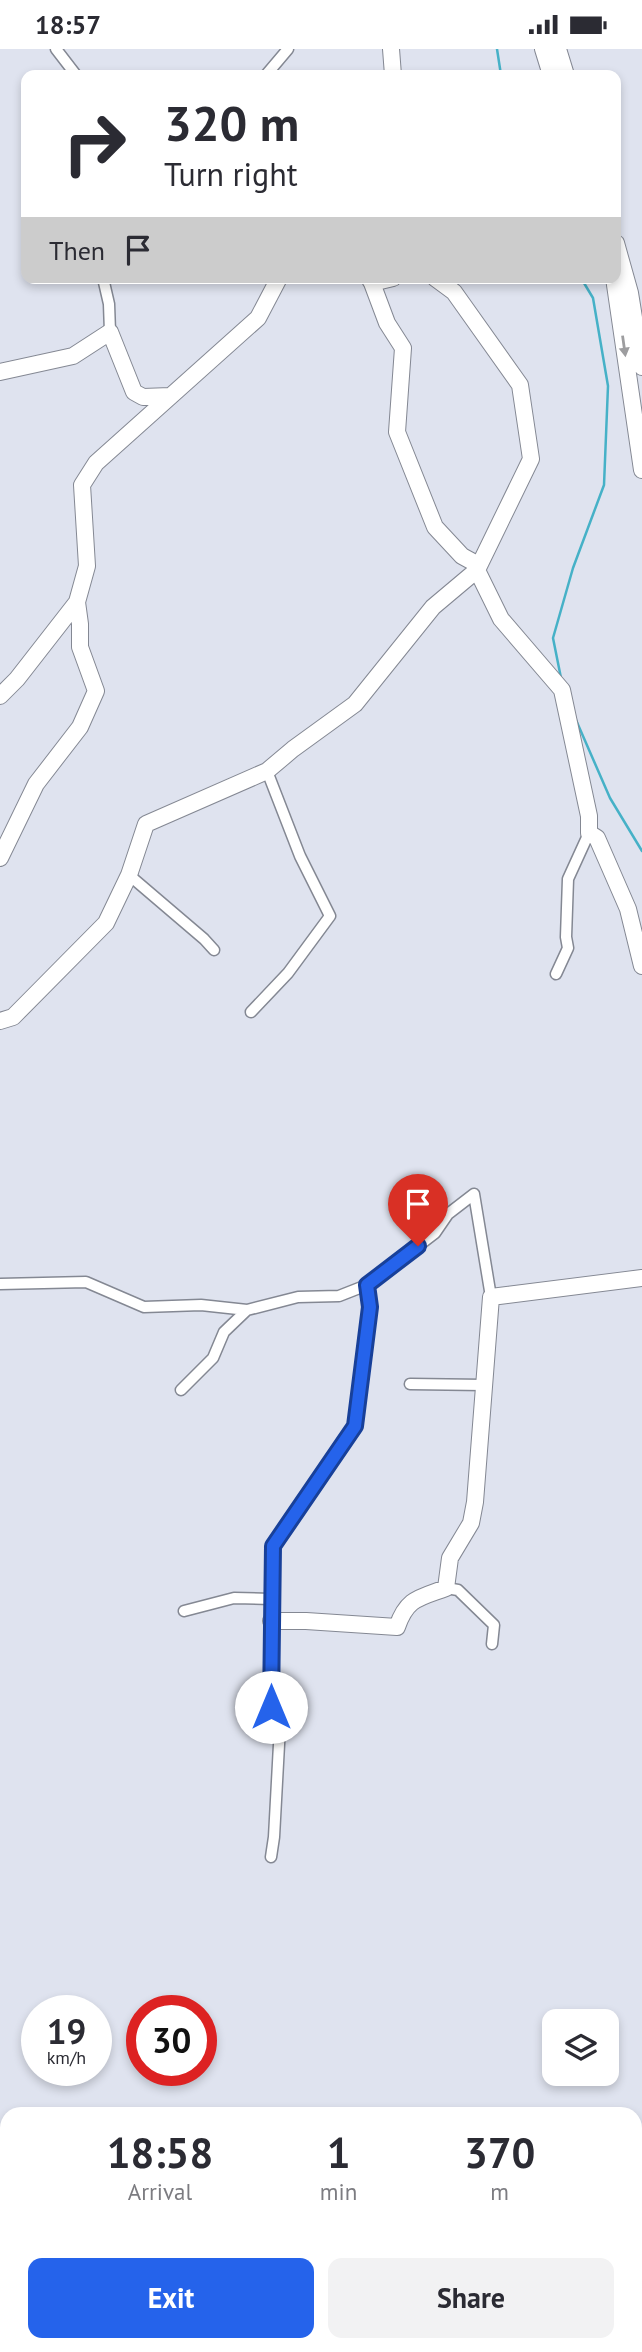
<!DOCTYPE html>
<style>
body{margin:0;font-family:"PT Sans",sans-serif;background:#f2f2f3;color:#2b2b33;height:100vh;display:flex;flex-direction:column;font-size:26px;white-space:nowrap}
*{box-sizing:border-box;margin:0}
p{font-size:23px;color:#7c7c81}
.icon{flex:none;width:38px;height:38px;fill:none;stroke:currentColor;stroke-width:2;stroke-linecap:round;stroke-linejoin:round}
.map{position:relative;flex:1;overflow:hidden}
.panel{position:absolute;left:0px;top:2058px;width:642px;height:245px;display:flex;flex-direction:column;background:#fff;border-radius:21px 21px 0 0;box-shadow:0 4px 10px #0003}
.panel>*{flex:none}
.guide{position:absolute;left:21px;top:21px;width:600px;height:214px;border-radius:14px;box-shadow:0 4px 10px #0003;background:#fff;color:#2b2b33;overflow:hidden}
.tools{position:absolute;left:542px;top:1960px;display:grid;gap:14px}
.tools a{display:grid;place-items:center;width:77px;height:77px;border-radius:14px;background:#fff;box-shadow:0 4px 10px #0003;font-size:35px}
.speed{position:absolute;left:21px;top:1946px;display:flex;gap:14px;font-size:35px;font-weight:700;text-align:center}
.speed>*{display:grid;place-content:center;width:91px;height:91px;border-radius:50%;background:#fff;box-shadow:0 4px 10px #0003;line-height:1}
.speed small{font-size:18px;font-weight:400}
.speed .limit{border:10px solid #d22;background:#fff;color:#111}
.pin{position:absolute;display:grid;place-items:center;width:60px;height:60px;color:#fff;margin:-72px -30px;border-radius:50% 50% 50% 0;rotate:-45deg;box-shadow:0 0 7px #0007}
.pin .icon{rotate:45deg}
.me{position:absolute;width:77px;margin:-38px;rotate:0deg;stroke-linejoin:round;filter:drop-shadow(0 0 5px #0008)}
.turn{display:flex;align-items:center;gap:24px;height:147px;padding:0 28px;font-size:32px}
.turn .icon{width:91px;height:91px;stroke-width:2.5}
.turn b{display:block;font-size:49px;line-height:60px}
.then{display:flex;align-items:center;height:66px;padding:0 28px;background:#0003;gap:14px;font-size:26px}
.eta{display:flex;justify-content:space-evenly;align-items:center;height:119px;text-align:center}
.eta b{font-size:42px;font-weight:800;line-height:49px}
.cta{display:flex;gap:14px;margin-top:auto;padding:14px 28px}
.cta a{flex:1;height:80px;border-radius:14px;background:#2563eb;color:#fff;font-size:28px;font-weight:800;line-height:80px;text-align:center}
.cta a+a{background:#f2f2f3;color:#2b2b33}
.status{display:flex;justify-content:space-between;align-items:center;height:49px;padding:0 35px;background:#fff;direction:ltr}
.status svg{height:19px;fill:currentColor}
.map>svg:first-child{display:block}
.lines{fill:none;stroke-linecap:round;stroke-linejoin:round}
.stream{stroke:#46b1c7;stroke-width:2.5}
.street-casing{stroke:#848893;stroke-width:13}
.secondary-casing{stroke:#848893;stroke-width:18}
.street{stroke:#fff;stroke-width:10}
.secondary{stroke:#fff;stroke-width:16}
.oneway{fill:#9d9d9f}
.route-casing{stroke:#184099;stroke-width:18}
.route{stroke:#2563eb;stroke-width:12}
</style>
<div class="status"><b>18:57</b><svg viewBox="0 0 49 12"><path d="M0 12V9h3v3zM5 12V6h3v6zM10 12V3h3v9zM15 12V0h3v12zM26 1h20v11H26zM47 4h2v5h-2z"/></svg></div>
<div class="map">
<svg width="642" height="2303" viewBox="0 0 642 2303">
<rect width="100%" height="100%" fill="#dfe3ef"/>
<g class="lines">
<!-- stream -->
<path class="stream" d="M 497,0 L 501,26
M 561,629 L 553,589 L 573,519 L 604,436 L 608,337 L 593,249 L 581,229
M 576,671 L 610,749 L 642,802"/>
<defs>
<path id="street" d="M 56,0 L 76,26
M 266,26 L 288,0
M 103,229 L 109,255 L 110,283
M 129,826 L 204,890 L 214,901
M 556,925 L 568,899 L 566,888 L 568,830 L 589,784
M 251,963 L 288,924 L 330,867 L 300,807 L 267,722
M 0,1235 L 86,1233 L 144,1258 L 201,1256 L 247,1261 L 298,1248 L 339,1247 L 367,1236
M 410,1335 L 484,1336
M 181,1341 L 213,1309 L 224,1283 L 247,1261
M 446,1539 L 458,1541 L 494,1576 L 492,1595
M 184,1562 L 234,1549 L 271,1550
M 271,1808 L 274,1788 L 280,1677 L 271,1658 L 273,1497 L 355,1377 L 370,1258 L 367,1236 L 435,1184 L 448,1165 L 474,1145 L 491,1248"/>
<path id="secondary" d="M 391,0 L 393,26
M 543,0 L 551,26
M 558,0 L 566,26
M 616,194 L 630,244 L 642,318
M 369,229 L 372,234 L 393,229
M 614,229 L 642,421
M 372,234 L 387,274 L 403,299 L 397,383 L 435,478 L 462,507 L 473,513 L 501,570 L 562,641 L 589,767 L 589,784 L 597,789 L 628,860 L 642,917
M 0,323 L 73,307 L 110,283 L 134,343 L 143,348 L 170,347
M 0,647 L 17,630 L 77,553 L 87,517 L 82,436 L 96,414 L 258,269 L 279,229
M 0,809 L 36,735 L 80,678 L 96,642 L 80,598 L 80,575 L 77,553
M 0,972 L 13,968 L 106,874 L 129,826 L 146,775 L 267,722 L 293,700 L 355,655 L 433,558 L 477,521 L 531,410 L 520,336 L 454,243 L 435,229
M 271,1572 L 306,1572 L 397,1578 C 407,1549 419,1549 446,1539 L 450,1509 L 471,1474 L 475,1453 L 491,1248 L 642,1229"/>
</defs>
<!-- street casing -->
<use href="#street" class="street-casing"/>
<!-- secondary casing -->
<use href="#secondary" class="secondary-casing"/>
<!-- street -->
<use href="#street" class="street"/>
<!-- secondary -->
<use href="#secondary" class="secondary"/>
</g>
<!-- one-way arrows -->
<defs><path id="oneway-solid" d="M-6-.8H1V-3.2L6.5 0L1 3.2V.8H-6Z" transform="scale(1.75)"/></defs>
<use class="oneway" href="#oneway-solid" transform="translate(624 297) rotate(82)"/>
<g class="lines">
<defs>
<path id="route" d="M 271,1658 L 273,1497 L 355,1377 L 370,1258 L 367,1236 L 418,1197"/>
</defs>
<!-- route casing -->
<use href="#route" class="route-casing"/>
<!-- route -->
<use href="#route" class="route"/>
</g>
</svg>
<div class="tools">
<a><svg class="icon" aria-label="layers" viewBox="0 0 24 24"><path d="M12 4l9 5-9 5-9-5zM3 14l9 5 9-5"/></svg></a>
</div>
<div class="speed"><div>19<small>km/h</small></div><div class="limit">30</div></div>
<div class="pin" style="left:418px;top:1197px;background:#d93025"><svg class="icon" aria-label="arrive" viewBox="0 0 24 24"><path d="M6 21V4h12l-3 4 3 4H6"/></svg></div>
<svg class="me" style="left:271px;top:1658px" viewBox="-20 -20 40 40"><circle r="19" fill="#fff"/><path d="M0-13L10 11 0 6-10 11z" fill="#2563eb"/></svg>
<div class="guide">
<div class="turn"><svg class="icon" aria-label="right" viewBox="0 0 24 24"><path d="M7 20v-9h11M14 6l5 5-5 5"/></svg><div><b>320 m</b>Turn right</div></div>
<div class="then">Then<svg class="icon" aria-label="arrive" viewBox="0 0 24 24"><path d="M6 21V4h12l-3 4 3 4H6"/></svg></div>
</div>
<section class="panel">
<div class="eta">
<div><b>18:58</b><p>Arrival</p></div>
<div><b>1</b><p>min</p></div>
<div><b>370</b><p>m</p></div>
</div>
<div class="cta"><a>Exit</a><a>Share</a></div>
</section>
</div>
